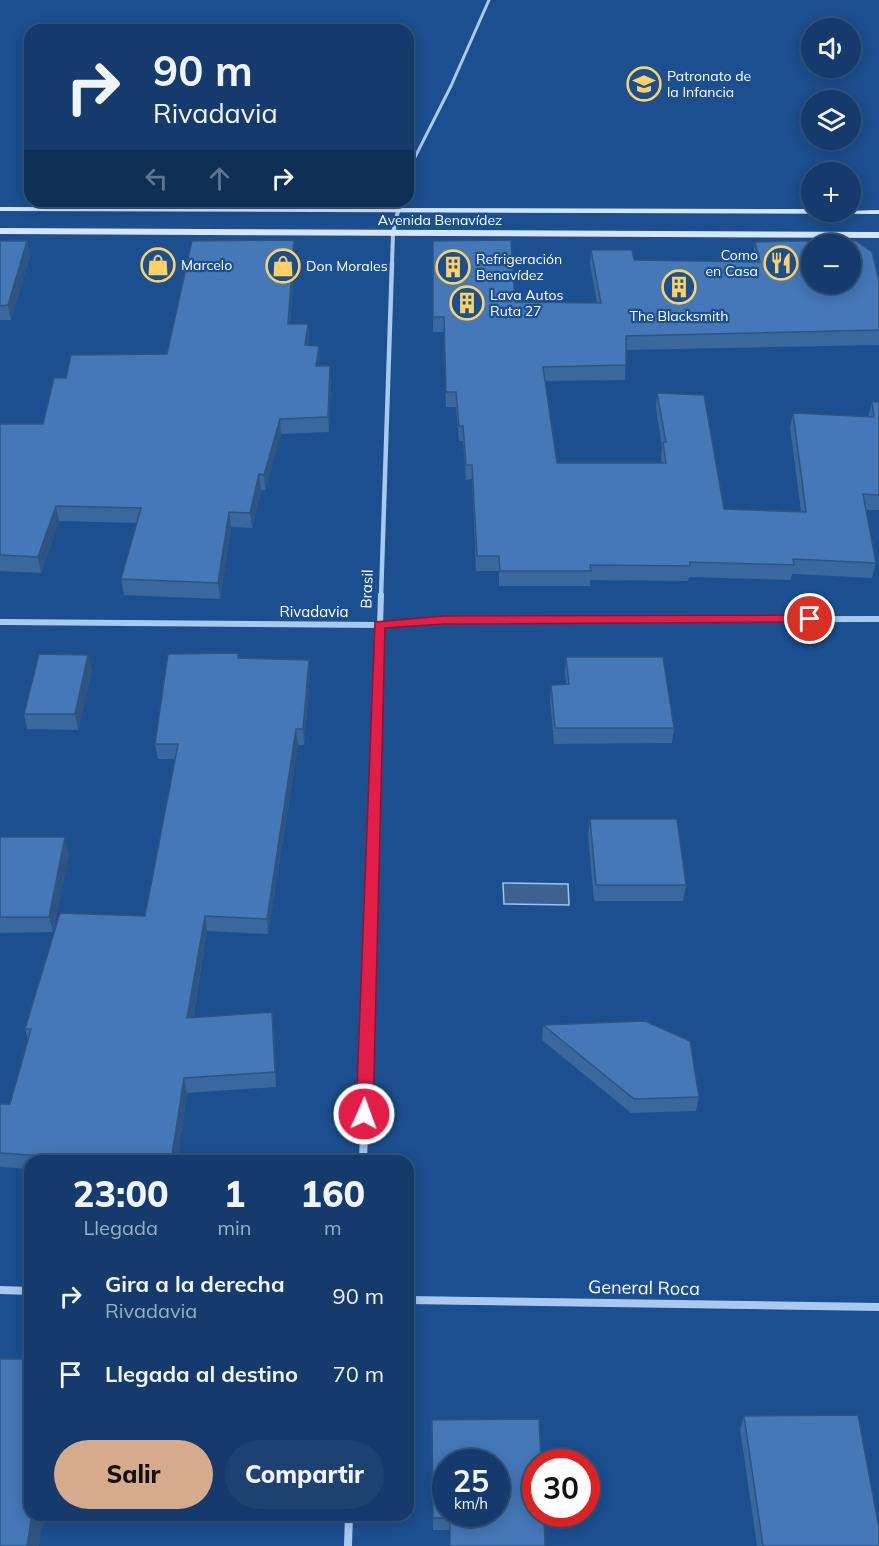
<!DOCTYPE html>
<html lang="es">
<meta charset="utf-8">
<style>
body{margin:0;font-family:Mulish,sans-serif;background:#1d4271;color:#f1f3f6;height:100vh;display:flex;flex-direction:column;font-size:22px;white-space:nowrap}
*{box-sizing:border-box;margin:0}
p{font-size:20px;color:#9dadc1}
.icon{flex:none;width:33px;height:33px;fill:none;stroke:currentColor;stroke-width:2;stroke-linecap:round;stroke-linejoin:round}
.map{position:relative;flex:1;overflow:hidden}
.sheet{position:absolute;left:24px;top:1155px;width:390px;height:366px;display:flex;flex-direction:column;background:#143b6b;border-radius:18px;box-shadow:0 3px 15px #0003,0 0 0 2px #33557e}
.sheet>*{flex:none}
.top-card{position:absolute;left:24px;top:24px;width:390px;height:183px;border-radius:18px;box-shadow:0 3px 15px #0003,0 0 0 2px #33557e;background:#143b6b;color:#f1f3f6;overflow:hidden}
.fabs{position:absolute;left:801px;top:18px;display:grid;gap:12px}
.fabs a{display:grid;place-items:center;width:60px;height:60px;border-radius:50%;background:#143b6b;box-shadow:0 3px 15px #0003,0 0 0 2px #33557e;font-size:30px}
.speed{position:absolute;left:432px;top:1449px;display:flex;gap:12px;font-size:30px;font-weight:700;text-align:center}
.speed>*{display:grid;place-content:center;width:78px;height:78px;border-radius:50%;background:#143b6b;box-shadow:0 3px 15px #0003,0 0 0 2px #33557e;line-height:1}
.speed small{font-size:15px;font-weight:400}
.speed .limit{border:9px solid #d22;background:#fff;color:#111}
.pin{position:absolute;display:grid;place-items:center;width:51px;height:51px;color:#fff;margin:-26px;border:3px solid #fff;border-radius:50%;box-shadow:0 2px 6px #0007}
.me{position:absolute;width:66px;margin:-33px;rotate:2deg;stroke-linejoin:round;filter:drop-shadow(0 0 4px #0008)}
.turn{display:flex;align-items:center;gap:21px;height:126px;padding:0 30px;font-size:27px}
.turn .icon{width:78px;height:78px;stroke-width:2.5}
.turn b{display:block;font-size:42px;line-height:51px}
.lanes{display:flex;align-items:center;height:57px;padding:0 30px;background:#0003;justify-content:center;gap:30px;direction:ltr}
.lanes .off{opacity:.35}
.eta{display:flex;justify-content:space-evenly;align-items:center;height:102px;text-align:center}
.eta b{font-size:36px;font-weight:800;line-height:42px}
.button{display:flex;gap:12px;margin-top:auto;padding:12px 30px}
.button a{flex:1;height:69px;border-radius:36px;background:#d6ab8b;color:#111;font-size:24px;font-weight:800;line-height:69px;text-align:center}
.button a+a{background:#1d4271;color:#f1f3f6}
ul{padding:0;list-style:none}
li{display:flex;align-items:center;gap:18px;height:78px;padding:0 30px}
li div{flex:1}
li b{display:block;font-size:22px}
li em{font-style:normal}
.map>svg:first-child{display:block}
.water{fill:#3c6290;stroke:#9cc4f0;stroke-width:1.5}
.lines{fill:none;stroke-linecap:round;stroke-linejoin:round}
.lane{stroke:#a9c9ee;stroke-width:3}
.street-far3{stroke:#a9c9ee;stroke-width:4}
.street-far2{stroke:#a9c9ee;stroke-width:4.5}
.street-far1{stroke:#a9c9ee;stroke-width:6}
.street{stroke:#a9c9ee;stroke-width:8}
.secondary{fill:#d6e6fa;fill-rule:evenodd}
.wall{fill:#3a679d}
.shaded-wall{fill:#305480}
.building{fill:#4478b7;stroke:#305480;stroke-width:1.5;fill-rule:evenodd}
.route{fill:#e11d48;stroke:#92132f;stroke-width:1.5}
.labels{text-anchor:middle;stroke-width:4.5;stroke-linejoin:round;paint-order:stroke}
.far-poi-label{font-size:14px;fill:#fff;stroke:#1b4f8f;text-anchor:start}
.far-street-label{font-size:14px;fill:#fff;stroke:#1b4f8f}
.street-label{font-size:15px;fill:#fff;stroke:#1b4f8f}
.near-street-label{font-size:18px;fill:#fff;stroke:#1b4f8f}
</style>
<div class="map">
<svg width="879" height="1546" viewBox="0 0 879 1546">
<rect width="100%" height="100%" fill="#1b4f8f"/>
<!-- water -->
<path class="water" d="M 503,883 L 568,884 L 569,905 L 504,904 Z"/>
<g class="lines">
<!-- lane -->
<path class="lane" d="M 408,171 L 451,86 L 489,0
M 398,211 L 399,201"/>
<!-- street-far3 -->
<path class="street-far3" d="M 392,264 L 393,233 L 398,211"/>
<!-- street-far2 -->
<path class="street-far2" d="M 381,597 L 392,263"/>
<!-- street-far1 -->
<path class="street-far1" d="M 0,622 L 379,625 L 443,620 L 879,619
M 368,1017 L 381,595"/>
<!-- street -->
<path class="street" d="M 363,1161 L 368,1015
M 0,1290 L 30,1291
M 408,1300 L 879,1307
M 348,1546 L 349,1515"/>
<!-- secondary -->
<path class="secondary" d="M 0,207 L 812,209 L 812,212 L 879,210 L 879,214 L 0,211 Z
M 0,228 L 879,232 L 879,238 L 0,234 Z"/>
</g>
<!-- wall -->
<path class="wall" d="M 0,241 L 27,241 L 30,255 L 11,320 L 0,320 Z
M 433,241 L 515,302 L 597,303 L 590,264 L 591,250 L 634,260 L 754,262 L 753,256 L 755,242 L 879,281 L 879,345 L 626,350 L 625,380 L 545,381 L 557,463 L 662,463 L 661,456 L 662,448 L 656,408 L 657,393 L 724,509 L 801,511 L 790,428 L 793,413 L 868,417 L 872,402 L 879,402 L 879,510 L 866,510 L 876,563 L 872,578 L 792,574 L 791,580 L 689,577 L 688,581 L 590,580 L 590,586 L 499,586 L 499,571 L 476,571 L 472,479 L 466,480 L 463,441 L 459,441 L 456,407 L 446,407 L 444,332 L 433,332 Z
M 295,255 L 290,324 L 308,324 L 309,339 L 308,346 L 319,346 L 319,366 L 331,381 L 329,432 L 281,434 L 265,490 L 261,490 L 252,528 L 231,527 L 220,599 L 124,595 L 121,579 L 137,523 L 59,521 L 41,573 L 0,571 L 0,424 L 43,424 L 66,378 L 167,354 Z
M 238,653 L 239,658 L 310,675 L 304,745 L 298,745 L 268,934 L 207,931 L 193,1018 L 274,1028 L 276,1087 L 187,1093 L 177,1161 L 30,1161 L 30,1169 L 0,1167 L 0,1104 L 10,1104 L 28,1040 L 25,1029 L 145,916 L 175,759 L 158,759 L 155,744 Z
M 566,657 L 674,728 L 672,743 L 554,744 L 550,700 L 551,685 L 566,684 L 565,673 Z
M 92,670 L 78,730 L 27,729 L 24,714 Z
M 590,819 L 686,885 L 683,901 L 594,901 L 588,835 Z
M 0,837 L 69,853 L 53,932 L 0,933 Z
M 543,1025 L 699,1097 L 696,1111 L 631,1113 L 542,1040 Z
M 744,1416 L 879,1546 L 757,1546 L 740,1429 Z
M 432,1420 L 545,1546 L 450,1530 L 433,1530 Z"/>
<!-- shaded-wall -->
<path class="shaded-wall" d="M 294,240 L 295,255 L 289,339 L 288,324 Z
M 27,241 L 30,255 L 11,320 L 8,305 Z
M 308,324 L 309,339 L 306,360 L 305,345 Z
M 319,346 L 320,361 L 317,381 L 316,366 Z
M 330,366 L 331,381 L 329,432 L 328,417 Z
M 280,419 L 281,434 L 265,490 L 264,475 Z
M 259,474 L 261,490 L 252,528 L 250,513 Z
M 56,506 L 59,521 L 41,573 L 38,557 Z
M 229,512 L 231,527 L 220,599 L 218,583 Z
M 88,655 L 92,670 L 78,730 L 75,714 Z
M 309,660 L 310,675 L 304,745 L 303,729 Z
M 296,729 L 298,745 L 268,934 L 267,919 Z
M 65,837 L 69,853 L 53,932 L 49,917 Z
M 205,916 L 207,931 L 190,1033 L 187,1018 Z
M 272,1012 L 274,1028 L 276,1087 L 275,1072 Z
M 184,1078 L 187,1093 L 177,1161 L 171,1161 Z
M 32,1515 L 44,1515 L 39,1546 L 27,1546 Z"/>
<!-- building -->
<path class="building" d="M 294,240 L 288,324 L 308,324 L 305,345 L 319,346 L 316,366 L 330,366 L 328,417 L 280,419 L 264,475 L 259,474 L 250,513 L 229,512 L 218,583 L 121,579 L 141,508 L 56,506 L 38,557 L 0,555 L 0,424 L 43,424 L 54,378 L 66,378 L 71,355 L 167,354 L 192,241 Z
M 511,240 L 515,302 L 601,303 L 591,250 L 632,250 L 634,260 L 760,262 L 755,242 L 855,240 L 872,252 L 879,281 L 879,330 L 626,336 L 626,365 L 543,367 L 557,463 L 666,463 L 663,442 L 666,442 L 657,393 L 704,395 L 724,509 L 806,512 L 793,413 L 874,417 L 872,402 L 879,402 L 879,495 L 863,494 L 876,563 L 793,559 L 794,565 L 690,562 L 690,566 L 590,565 L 591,571 L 500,571 L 499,556 L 477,556 L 472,465 L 466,465 L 463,426 L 459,426 L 456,392 L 446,392 L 444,317 L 433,317 L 433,241 ZM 812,244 L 850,244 L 850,284 L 812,284 Z
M 0,241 L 27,241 L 8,305 L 0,306 Z
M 238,653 L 238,658 L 309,660 L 303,729 L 296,729 L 267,919 L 205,916 L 187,1018 L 272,1012 L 275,1072 L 184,1078 L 171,1161 L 86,1161 L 87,1159 L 0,1153 L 0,1104 L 10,1104 L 31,1029 L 25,1029 L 60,913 L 145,916 L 178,744 L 155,744 L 168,654 Z
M 39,654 L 88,655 L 75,714 L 24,714 Z
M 566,657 L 663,657 L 674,728 L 555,728 L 551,685 L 569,684 Z
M 590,819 L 677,819 L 686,885 L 596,885 Z
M 0,837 L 65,837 L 49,917 L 0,917 Z
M 645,1021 L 690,1041 L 699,1097 L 634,1099 L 543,1025 Z
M 0,1359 L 30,1359 L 30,1515 L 32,1515 L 27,1546 L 0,1546 Z
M 858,1415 L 879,1528 L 879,1546 L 763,1546 L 744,1416 Z
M 539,1419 L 541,1462 L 536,1462 L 536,1514 L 544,1514 L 545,1546 L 450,1546 L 450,1518 L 433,1518 L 432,1420 ZM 446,1462 L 496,1462 L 496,1514 L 446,1514 Z"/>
<!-- route -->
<path class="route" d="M 810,615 L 815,616 L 816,619 L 815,622 L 443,624 L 385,628 L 373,1114 L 370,1119 L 364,1121 L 359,1119 L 356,1114 L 375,622 L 443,616 Z"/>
<!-- icons -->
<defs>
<symbol id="school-ring" viewBox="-11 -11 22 22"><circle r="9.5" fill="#1b4f8f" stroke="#ffd166" stroke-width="1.5"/><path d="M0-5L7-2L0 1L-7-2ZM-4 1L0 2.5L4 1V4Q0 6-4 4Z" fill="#ffd166"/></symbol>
<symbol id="restaurant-ring" viewBox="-11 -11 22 22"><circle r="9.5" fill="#1b4f8f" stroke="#ffd166" stroke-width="1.5"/><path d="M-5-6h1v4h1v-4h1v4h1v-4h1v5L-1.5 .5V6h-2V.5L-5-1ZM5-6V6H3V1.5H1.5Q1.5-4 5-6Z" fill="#ffd166"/></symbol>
<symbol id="shop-ring" viewBox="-11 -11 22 22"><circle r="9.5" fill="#1b4f8f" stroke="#ffd166" stroke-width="1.5"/><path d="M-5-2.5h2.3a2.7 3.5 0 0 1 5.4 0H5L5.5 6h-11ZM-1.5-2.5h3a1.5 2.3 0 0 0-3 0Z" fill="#ffd166"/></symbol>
<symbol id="building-ring" viewBox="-11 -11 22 22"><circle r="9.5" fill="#1b4f8f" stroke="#ffd166" stroke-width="1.5"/><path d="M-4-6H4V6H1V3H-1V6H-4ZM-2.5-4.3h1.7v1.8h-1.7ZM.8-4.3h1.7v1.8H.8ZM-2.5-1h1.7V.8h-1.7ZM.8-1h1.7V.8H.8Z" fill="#ffd166"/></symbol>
</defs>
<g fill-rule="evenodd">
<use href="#school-ring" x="625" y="65" width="38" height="38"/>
<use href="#restaurant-ring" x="762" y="244" width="38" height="38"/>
<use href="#shop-ring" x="139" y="246" width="38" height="38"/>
<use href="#shop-ring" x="264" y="247" width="38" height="38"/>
<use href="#building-ring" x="434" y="248" width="38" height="38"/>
<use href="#building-ring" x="660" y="268" width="38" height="38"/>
<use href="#building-ring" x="448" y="284" width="38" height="38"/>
</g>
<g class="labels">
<!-- far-poi labels -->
<g class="far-poi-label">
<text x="667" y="81">Patronato de<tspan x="667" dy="16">la Infancia</tspan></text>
<text x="758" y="260" text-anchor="end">Como<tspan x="758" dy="16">en Casa</tspan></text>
<text x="476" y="264">Refrigeración<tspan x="476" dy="16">Benavídez</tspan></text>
<text x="181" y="270">Marcelo</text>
<text x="306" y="271">Don Morales</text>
<text x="490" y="300">Lava Autos<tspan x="490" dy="16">Ruta 27</tspan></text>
<text x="679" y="321" text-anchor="middle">The Blacksmith</text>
</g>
<!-- far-street labels -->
<g class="far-street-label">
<text x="440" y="225">Avenida Benavídez</text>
</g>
<!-- street labels -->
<g class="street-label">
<text transform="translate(367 589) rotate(-88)" y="5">Brasil</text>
<text x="314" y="617">Rivadavia</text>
</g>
<!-- near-street labels -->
<g class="near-street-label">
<text transform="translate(644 1288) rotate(1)" y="6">General Roca</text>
</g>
</g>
</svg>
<div class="fabs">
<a><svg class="icon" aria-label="sound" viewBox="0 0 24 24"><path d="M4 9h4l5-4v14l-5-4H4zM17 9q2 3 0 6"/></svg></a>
<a><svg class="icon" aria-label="layers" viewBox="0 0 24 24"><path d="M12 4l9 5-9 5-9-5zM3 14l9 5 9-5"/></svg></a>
<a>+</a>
<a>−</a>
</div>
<div class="speed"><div>25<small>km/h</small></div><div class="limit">30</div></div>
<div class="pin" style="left:810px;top:619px;background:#d93025"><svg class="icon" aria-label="arrive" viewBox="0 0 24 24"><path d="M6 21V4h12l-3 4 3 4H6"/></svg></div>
<svg class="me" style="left:364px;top:1114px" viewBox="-20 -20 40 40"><circle r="17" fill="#e11d48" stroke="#fff" stroke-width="3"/><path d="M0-11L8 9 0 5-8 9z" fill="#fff"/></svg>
<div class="top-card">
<div class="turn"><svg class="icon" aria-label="right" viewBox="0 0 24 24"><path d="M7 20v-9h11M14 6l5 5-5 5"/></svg><div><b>90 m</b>Rivadavia</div></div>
<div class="lanes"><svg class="icon off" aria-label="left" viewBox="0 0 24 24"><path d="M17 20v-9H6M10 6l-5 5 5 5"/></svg><svg class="icon off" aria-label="ahead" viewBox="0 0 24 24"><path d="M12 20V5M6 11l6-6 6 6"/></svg><svg class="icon" aria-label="right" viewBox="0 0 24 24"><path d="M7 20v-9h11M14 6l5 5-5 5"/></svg></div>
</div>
<section class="sheet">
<div class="eta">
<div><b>23:00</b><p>Llegada</p></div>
<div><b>1</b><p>min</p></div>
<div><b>160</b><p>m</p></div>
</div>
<ul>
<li><svg class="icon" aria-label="right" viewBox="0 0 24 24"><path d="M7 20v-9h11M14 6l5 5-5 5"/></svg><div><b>Gira a la derecha</b><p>Rivadavia</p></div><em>90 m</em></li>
<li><svg class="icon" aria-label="arrive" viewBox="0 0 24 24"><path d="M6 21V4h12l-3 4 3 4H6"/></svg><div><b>Llegada al destino</b></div><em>70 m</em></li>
</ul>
<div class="button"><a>Salir</a><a>Compartir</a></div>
</section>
</div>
